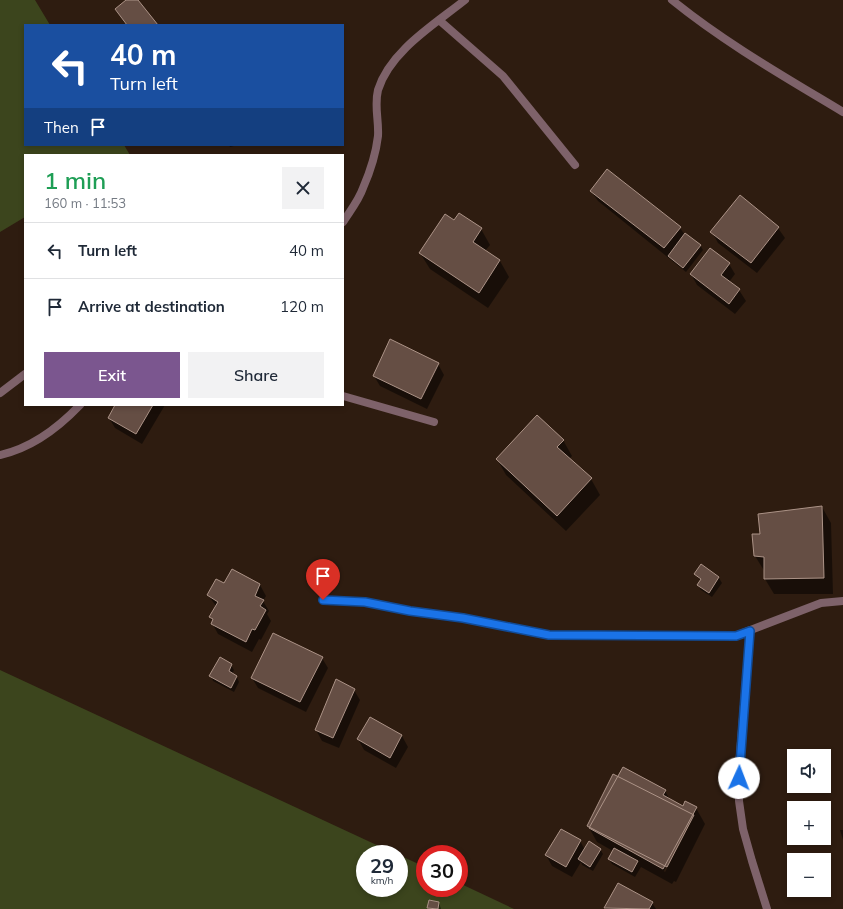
<!DOCTYPE html>
<meta charset="utf-8">
<style>
body{margin:0;font-family:Mulish,sans-serif;background:#f2f2f3;color:#1f2937;height:100vh;display:flex;flex-direction:column;font-size:15px;white-space:nowrap}
*{box-sizing:border-box;margin:0}
p{font-size:13px;color:#747a83}
.icon{flex:none;width:22px;height:22px;fill:none;stroke:currentColor;stroke-width:2;stroke-linecap:round;stroke-linejoin:round}
.map{position:relative;flex:1;overflow:hidden}
.drawer{position:absolute;left:24px;top:154px;width:320px;height:252px;display:flex;flex-direction:column;background:#fff;border-radius:0px;box-shadow:0 2px 6px #0003}
.drawer>*{flex:none}
.hud{position:absolute;left:24px;top:24px;width:320px;height:122px;border-radius:0px;box-shadow:0 2px 6px #0003;background:#1a4fa0;color:#fff;overflow:hidden}
.tools{position:absolute;left:787px;top:749px;display:grid;gap:8px}
.tools a{display:grid;place-items:center;width:44px;height:44px;border-radius:0px;background:#fff;box-shadow:0 2px 6px #0003;font-size:20px}
.speed{position:absolute;left:356px;top:845px;display:flex;gap:8px;font-size:20px;font-weight:700;text-align:center}
.speed>*{display:grid;place-content:center;width:52px;height:52px;border-radius:50%;background:#fff;box-shadow:0 2px 6px #0003;line-height:1}
.speed small{font-size:10px;font-weight:400}
.speed .limit{border:6px solid #d22;background:#fff;color:#111}
.pin{position:absolute;display:grid;place-items:center;width:34px;height:34px;color:#fff;margin:-41px -17px;border-radius:50% 50% 50% 0;rotate:-45deg;box-shadow:0 0 4px #0007}
.pin .icon{rotate:45deg}
.me{position:absolute;width:44px;margin:-22px;rotate:2deg;stroke-linejoin:round;filter:drop-shadow(0 0 3px #0008)}
.turn{display:flex;align-items:center;gap:14px;height:84px;padding:0 20px;font-size:18px}
.turn .icon{width:52px;height:52px;stroke-width:2.5}
.turn b{display:block;font-size:28px;line-height:34px}
.then{display:flex;align-items:center;height:38px;padding:0 20px;background:#0003;gap:8px;font-size:15px}
.round{display:grid;place-items:center;flex:none;width:42px;height:42px;border-radius:0px;background:#f2f2f3}
.headline{display:flex;align-items:center;justify-content:space-between;height:68px;padding:0 20px}
h1{font-size:24px;font-weight:600;line-height:30px;color:#1e9e55}
.button{display:flex;gap:8px;margin-top:auto;padding:8px 20px}
.button a{flex:1;height:46px;border-radius:0px;background:#7b568f;color:#fff;font-size:16px;font-weight:600;line-height:46px;text-align:center}
.button a+a{background:#f2f2f3;color:#1f2937}
ul{padding:0;list-style:none}
li{display:flex;align-items:center;gap:12px;height:56px;padding:0 20px;border-top:1px solid #e0e1e3}
li div{flex:1}
li b{display:block;font-size:15px}
li em{font-style:normal}
.map>svg:first-child{display:block}
.green{fill:#3c451d}
.shadow{fill:#0007;fill-rule:evenodd}
.building{fill:#654e44;stroke:#ac9387}
.lines{fill:none;stroke-linecap:round;stroke-linejoin:round}
.minor{stroke:#7e626a;stroke-width:8}
.route-casing{stroke:#114b97;stroke-width:10}
.route{stroke:#1a73e8;stroke-width:7}
</style>
<div class="map">
<svg width="843" height="909" viewBox="0 0 843 909">
<rect width="100%" height="100%" fill="#2e1c10"/>
<!-- green -->
<path class="green" d="M 0,0 L 35,0 L 50,25 L 25,25 L 25,145 L 124,145 L 130,155 L 25,155 L 25,217 L 0,232 Z
M 0,670 L 396,854 L 365,854 L 365,888 L 399,888 L 399,855 L 425,867 L 425,888 L 459,888 L 459,883 L 514,909 L 0,909 Z"/>
<!-- shadow -->
<path class="shadow" d="M 128,0 L 137,0 L 156,25 L 126,25 L 116,10 Z
M 229,145 L 238,145 L 230,147 Z
M 607,170 L 680,228 L 685,235 L 700,245 L 703,250 L 686,272 L 598,201 L 591,191 Z
M 455,221 L 481,229 L 490,245 L 485,251 L 500,261 L 509,277 L 488,308 L 430,269 L 420,253 Z
M 778,228 L 785,238 L 757,273 L 718,243 L 712,232 Z
M 729,264 L 735,274 L 729,282 L 739,290 L 746,301 L 735,314 L 697,285 L 691,274 Z
M 438,364 L 444,375 L 427,409 L 380,386 L 374,376 Z
M 116,405 L 165,405 L 142,444 L 115,428 L 109,418 Z
M 563,440 L 572,456 L 569,459 L 591,479 L 600,495 L 566,531 L 506,475 L 497,459 Z
M 822,507 L 831,523 L 833,594 L 774,594 L 765,579 L 765,572 L 755,556 L 761,535 Z
M 701,566 L 719,578 L 722,583 L 712,597 L 701,590 L 698,585 L 701,581 L 695,574 Z
M 232,570 L 260,585 L 266,596 L 263,601 L 269,611 L 267,614 L 271,621 L 261,640 L 259,639 L 252,652 L 218,634 L 212,623 L 213,622 L 210,617 L 216,606 L 208,595 L 225,584 Z
M 322,658 L 328,668 L 306,712 L 258,688 L 252,678 Z
M 231,665 L 234,670 L 232,674 L 237,677 L 239,682 L 234,692 L 213,681 L 211,676 Z
M 354,690 L 360,700 L 339,748 L 322,741 L 316,730 Z
M 370,718 L 402,736 L 408,747 L 396,768 L 364,750 L 358,739 Z
M 618,777 L 665,791 L 670,800 L 683,807 L 696,808 L 705,824 L 676,882 L 674,881 L 672,884 L 641,867 L 635,877 L 612,864 L 609,859 L 613,851 L 597,842 L 588,826 ZM 689,820 L 692,820 L 665,872 L 664,871 Z
M 840,830 L 843,830 L 843,840 Z
M 580,841 L 585,850 L 600,849 L 603,854 L 593,871 L 582,865 L 581,862 L 572,877 L 552,866 L 546,855 Z
M 618,884 L 652,903 L 656,909 L 606,909 Z
M 439,903 L 441,909 L 429,909 L 428,907 Z"/>
<!-- building -->
<path class="building" d="M 126,0 L 138,0 L 158,25 L 127,25 L 115,9 Z
M 607,169 L 681,227 L 664,248 L 590,191 Z
M 740,195 L 779,227 L 751,263 L 710,232 Z
M 459,213 L 482,228 L 473,242 L 500,260 L 479,293 L 419,253 L 445,214 L 454,220 Z
M 685,233 L 701,245 L 683,268 L 668,256 Z
M 710,248 L 730,263 L 721,275 L 740,289 L 729,304 L 690,274 Z
M 390,339 L 439,363 L 421,399 L 373,376 Z
M 115,405 L 153,405 L 136,434 L 108,418 Z
M 537,415 L 564,440 L 557,447 L 592,478 L 557,516 L 496,459 Z
M 822,506 L 824,578 L 764,579 L 764,557 L 754,556 L 752,534 L 760,534 L 758,514 Z
M 701,564 L 719,577 L 709,593 L 697,585 L 701,579 L 694,574 Z
M 232,569 L 260,584 L 255,596 L 264,600 L 260,606 L 266,610 L 255,630 L 252,629 L 246,642 L 211,624 L 213,619 L 209,617 L 218,602 L 207,595 L 216,579 L 224,583 Z
M 273,633 L 323,657 L 300,702 L 251,678 Z
M 220,657 L 232,664 L 229,671 L 237,676 L 231,688 L 209,676 Z
M 336,679 L 355,689 L 333,738 L 315,730 Z
M 370,717 L 402,735 L 390,758 L 357,739 Z
M 623,767 L 666,790 L 663,795 L 683,806 L 685,801 L 697,807 L 663,869 L 589,828 Z
M 613,774 L 694,815 L 667,867 L 587,826 Z
M 561,829 L 581,840 L 566,867 L 545,855 Z
M 589,841 L 601,849 L 590,867 L 578,859 Z
M 614,848 L 638,861 L 632,872 L 608,859 Z
M 618,883 L 653,902 L 649,909 L 604,908 Z
M 429,900 L 439,902 L 438,909 L 427,908 Z"/>
<g class="lines">
<!-- minor -->
<path class="minor" d="M 672,0 C 725,43 785,77 843,112
M 439,20 L 503,76 L 575,165
M 343,222 C 350,211 359,200 363,188 C 370,172 376,153 378,136 C 379,120 374,106 378,90 C 390,51 435,24 465,0
M 0,393 L 25,374
M 343,396 L 434,422
M 0,455 C 32,448 58,428 80,405
M 323,600 L 365,602 L 410,611 L 463,618 L 549,635 L 735,636 L 821,603 L 843,601
M 750,631 L 739,766 L 739,801 L 743,829 L 752,861 L 767,909"/>
</g>
<g class="lines">
<defs>
<path id="route" d="M 323,600 L 365,602 L 410,611 L 463,618 L 549,635 L 736,636 L 750,631 L 739,778"/>
</defs>
<!-- route casing -->
<use href="#route" class="route-casing"/>
<!-- route -->
<use href="#route" class="route"/>
</g>
</svg>
<div class="tools">
<a><svg class="icon" aria-label="sound" viewBox="0 0 24 24"><path d="M4 9h4l5-4v14l-5-4H4zM17 9q2 3 0 6"/></svg></a>
<a>+</a>
<a>−</a>
</div>
<div class="speed"><div>29<small>km/h</small></div><div class="limit">30</div></div>
<div class="pin" style="left:323px;top:600px;background:#d93025"><svg class="icon" aria-label="arrive" viewBox="0 0 24 24"><path d="M6 21V4h12l-3 4 3 4H6"/></svg></div>
<svg class="me" style="left:739px;top:778px" viewBox="-20 -20 40 40"><circle r="19" fill="#fff"/><path d="M0-13L10 11 0 6-10 11z" fill="#1a73e8"/></svg>
<div class="hud">
<div class="turn"><svg class="icon" aria-label="left" viewBox="0 0 24 24"><path d="M17 20v-9H6M10 6l-5 5 5 5"/></svg><div><b>40 m</b>Turn left</div></div>
<div class="then">Then<svg class="icon" aria-label="arrive" viewBox="0 0 24 24"><path d="M6 21V4h12l-3 4 3 4H6"/></svg></div>
</div>
<section class="drawer">
<div class="headline"><div><h1>1 min</h1><p>160 m · 11:53</p></div><a class="round"><svg class="icon" aria-label="close" viewBox="0 0 24 24"><path d="M6 6l12 12M18 6L6 18"/></svg></a></div>
<ul>
<li><svg class="icon" aria-label="left" viewBox="0 0 24 24"><path d="M17 20v-9H6M10 6l-5 5 5 5"/></svg><div><b>Turn left</b></div><em>40 m</em></li>
<li><svg class="icon" aria-label="arrive" viewBox="0 0 24 24"><path d="M6 21V4h12l-3 4 3 4H6"/></svg><div><b>Arrive at destination</b></div><em>120 m</em></li>
</ul>
<div class="button"><a>Exit</a><a>Share</a></div>
</section>
</div>
